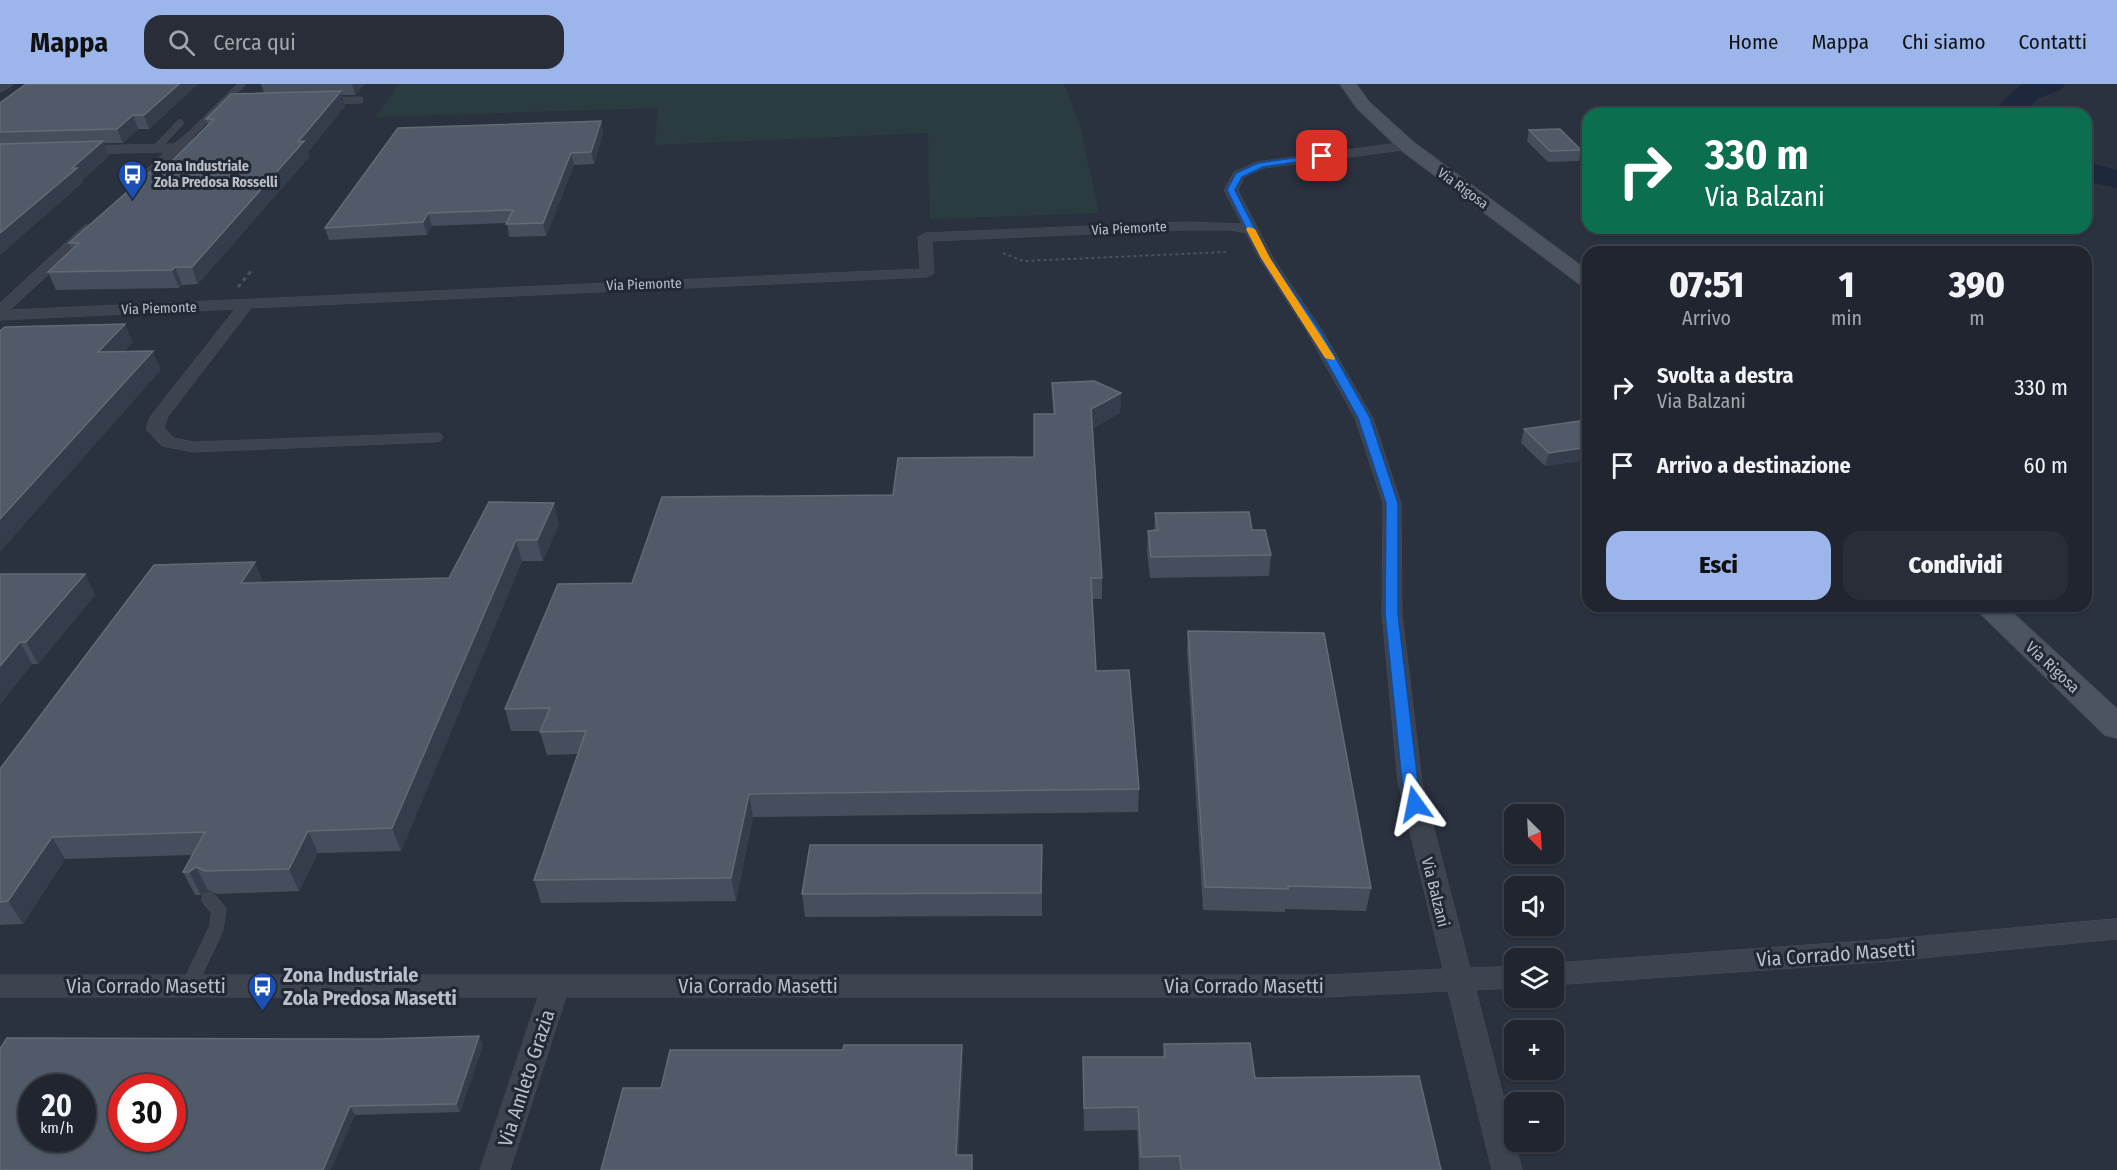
<!DOCTYPE html>
<html lang="it">
<meta charset="utf-8">
<style>
body{margin:0;font-family:"Fira Sans Condensed",sans-serif;background:#282d37;color:#f1f3f6;height:100vh;display:flex;flex-direction:column;font-size:22px;white-space:nowrap}
*{box-sizing:border-box;margin:0}
p{font-size:20px;color:#a2a5aa}
.icon{flex:none;width:33px;height:33px;fill:none;stroke:currentColor;stroke-width:2;stroke-linecap:round;stroke-linejoin:round}
.map{position:relative;flex:1;overflow:hidden}
.sheet{position:absolute;left:1582px;top:162px;width:510px;height:366px;display:flex;flex-direction:column;background:#20252f;border-radius:18px;box-shadow:0 2px 4px #0004,0 0 0 2px #3d424b}
.sheet>*{flex:none}
.guide{position:absolute;left:1582px;top:24px;width:510px;height:126px;border-radius:18px;box-shadow:0 2px 4px #0004,0 0 0 2px #3d424b;background:#0b6e4f;color:#fff;overflow:hidden}
.needle{width:39px;rotate:156deg}
.fabs{position:absolute;left:1504px;top:720px;display:grid;gap:12px}
.fabs a{display:grid;place-items:center;width:60px;height:60px;border-radius:12px;background:#20252f;box-shadow:0 2px 4px #0004,0 0 0 2px #3d424b;font-size:30px}
.speed{position:absolute;left:18px;top:990px;display:flex;gap:12px;font-size:30px;font-weight:700;text-align:center}
.speed>*{display:grid;place-content:center;width:78px;height:78px;border-radius:50%;background:#20252f;box-shadow:0 2px 4px #0004,0 0 0 2px #3d424b;line-height:1}
.speed small{font-size:15px;font-weight:400}
.speed .limit{border:9px solid #d22;background:#fff;color:#111}
.pin{position:absolute;display:grid;place-items:center;width:51px;height:51px;color:#fff;margin:-26px;border-radius:12px;box-shadow:0 3px 9px #0006}
.me{position:absolute;width:66px;margin:-33px;rotate:348deg;stroke-linejoin:round;filter:drop-shadow(0 0 4px #0008)}
.turn{display:flex;align-items:center;gap:21px;height:126px;padding:0 24px;font-size:27px}
.turn .icon{width:78px;height:78px;stroke-width:2.5}
.turn b{display:block;font-size:42px;line-height:51px}
.eta{display:flex;justify-content:space-evenly;align-items:center;height:102px;text-align:center}
.eta b{font-size:36px;font-weight:800;line-height:42px}
.button{display:flex;gap:12px;margin-top:auto;padding:12px 24px}
.button a{flex:1;height:69px;border-radius:18px;background:#9cb6ec;color:#111;font-size:24px;font-weight:800;line-height:69px;text-align:center}
.button a+a{background:#282d37;color:#f1f3f6}
ul{padding:0;list-style:none}
li{display:flex;align-items:center;gap:18px;height:78px;padding:0 24px}
li div{flex:1}
li b{display:block;font-size:22px}
li em{font-style:normal}
header{display:flex;align-items:center;gap:36px;box-sizing:border-box;height:84px;padding:0 30px;background:#9cb6ec;color:#111}
header strong{font-size:28px}
nav{display:flex;gap:33px;margin-inline-start:auto;font-size:21px}
.search{width:420px;height:54px;background:#282d37;display:flex;align-items:center;gap:15px;box-sizing:border-box;padding:0 21px;border-radius:18px;color:#a2a5aa;font-size:22px}
.map>svg:first-child{display:block}
.green{fill:#2b3c40}
.lines{fill:none;stroke-linecap:round;stroke-linejoin:round}
.river{fill:#1d283c;fill-rule:evenodd}
.lane-far1-casing{stroke:#474c58;stroke-width:7}
.lane-casing{stroke:#474c58;stroke-width:15}
.street-casing{stroke:#474c58;stroke-width:1}
.secondary-casing{stroke:#474c58;stroke-width:2}
.path-far1{stroke:#455558;stroke-width:2;stroke-dasharray:3 3;stroke-linecap:butt}
.path{stroke:#455558;stroke-width:3;stroke-dasharray:4 4;stroke-linecap:butt}
.lane-far1{stroke:#3d444f;stroke-width:6}
.lane{stroke:#3d444f;stroke-width:14}
.street{fill:#3d444f;fill-rule:evenodd}
.secondary{fill:#4c5361;fill-rule:evenodd}
.wall{fill:#454e5c}
.shaded-wall{fill:#353d4c}
.building{fill:#515a68;stroke:#626a77;stroke-width:1.5;fill-rule:evenodd}
.route{fill:#1a73e8;stroke:#114b97;stroke-width:1.5}
.slow{fill:#f59e0b}
.labels{text-anchor:middle;stroke-width:6;stroke-linejoin:round;paint-order:stroke}
.far-poi-label{font-size:14px;font-weight:bold;fill:#babfc9;stroke:#222834;text-anchor:start}
.far-street-label{font-size:14px;fill:#babfc9;stroke:#222834}
.street-label{font-size:16px;fill:#babfc9;stroke:#222834}
.near-street-label{font-size:20px;fill:#babfc9;stroke:#222834}
.near-poi-label{font-size:20px;font-weight:bold;fill:#babfc9;stroke:#222834;text-anchor:start}
</style>
<header>
<strong>Mappa</strong>
<div class="search"><svg class="icon" aria-label="search" viewBox="0 0 24 24"><circle cx="10" cy="10" r="6"/><path d="M15 15l6 6"/></svg>Cerca qui</div>
<nav><a>Home</a><a>Mappa</a><a>Chi siamo</a><a>Contatti</a></nav>
</header>
<div class="map">
<svg width="2117" height="1086" viewBox="0 0 2117 1086">
<rect width="100%" height="100%" fill="#2a313f"/>
<!-- green -->
<path class="green" d="M 399,0 L 1064,0 L 1080,41 L 1099,129 L 930,135 L 928,49 L 655,61 L 658,24 L 375,33 Z"/>
<g class="lines">
<!-- river -->
<path class="river" d="M 2025,0 L 2065,0 L 2061,6 L 2039,14 L 2021,30 L 1990,30 L 2019,2 Z
M 2086,78 L 2117,86 L 2117,104 L 2086,97 Z"/>
<defs>
<path id="lane-far1" d="M 0,5 L 9,0
M 330,17 L 360,16
M 188,53 L 242,0
M 156,64 L 180,39"/>
<path id="lane" d="M 189,902 L 216,845 L 219,827 L 209,815"/>
<path id="street" d="M 188,49 L 192,50 L 192,56 L 145,102 L 140,103 L 134,99 L 135,96 L 165,68 L 79,70 L 73,66 L 79,62 L 173,60 Z
M 1407,58 L 1411,59 L 1411,65 L 1264,84 L 1244,93 L 1238,106 L 1273,174 L 1323,248 L 1373,334 L 1401,419 L 1402,530 L 1422,698 L 1470,884 L 1515,882 L 1515,904 L 1476,906 L 1522,1086 L 1492,1086 L 1448,907 L 1326,913 L 566,913 L 510,1086 L 480,1086 L 538,913 L 0,913 L 0,891 L 1326,891 L 1443,885 L 1398,698 L 1382,530 L 1383,419 L 1355,334 L 1307,248 L 1259,174 L 1246,149 L 1231,146 L 1184,146 L 932,157 L 934,189 L 927,193 L 251,224 L 167,334 L 164,344 L 174,354 L 194,358 L 440,349 L 443,353 L 440,357 L 434,358 L 194,368 L 162,362 L 146,345 L 150,333 L 235,225 L 0,236 L 0,219 L 85,141 L 95,141 L 97,144 L 95,147 L 10,226 L 920,185 L 918,153 L 925,149 L 1184,138 L 1242,140 L 1224,106 L 1234,88 L 1257,78 Z
M 2117,835 L 2117,855 L 1891,877 L 1554,901 L 1554,879 L 1891,855 Z"/>
<path id="secondary" d="M 1340,0 L 1356,0 L 1369,18 L 1413,58 L 1588,187 L 1588,203 L 1581,201 L 1401,66 L 1357,24 Z
M 1973,522 L 2005,522 L 2117,625 L 2117,654 L 2105,651 Z"/>
</defs>
<!-- lane-far1 casing -->
<use href="#lane-far1" class="lane-far1-casing"/>
<!-- lane casing -->
<use href="#lane" class="lane-casing"/>
<!-- street casing -->
<use href="#street" class="street-casing"/>
<!-- secondary casing -->
<use href="#secondary" class="secondary-casing"/>
<!-- path-far1 -->
<path class="path-far1" d="M 1003,169 L 1023,177 L 1227,168"/>
<!-- path -->
<path class="path" d="M 238,203 L 252,186"/>
<!-- lane-far1 -->
<use href="#lane-far1" class="lane-far1"/>
<!-- lane -->
<use href="#lane" class="lane"/>
<!-- street -->
<use href="#street" class="street"/>
<!-- secondary -->
<use href="#secondary" class="secondary"/>
</g>
<!-- wall -->
<path class="wall" d="M 26,0 L 198,0 L 149,45 L 138,45 L 123,59 L 104,59 L 109,72 L 82,96 L 83,98 L 0,171 L 0,19 Z
M 261,0 L 365,0 L 355,11 L 342,11 L 345,22 L 308,68 L 309,73 L 198,200 L 182,201 L 179,204 L 56,206 L 48,188 L 72,166 L 69,159 L 169,80 L 208,41 L 206,35 L 264,9 Z
M 601,37 L 603,49 L 594,80 L 574,81 L 546,152 L 509,153 L 507,139 L 432,142 L 427,151 L 329,156 L 325,144 Z
M 1529,46 L 1581,66 L 1579,77 L 1548,78 L 1527,57 Z
M 1052,299 L 1121,309 L 1120,329 L 1093,344 L 1102,494 L 1102,515 L 1092,515 L 1096,587 L 1139,705 L 1138,728 L 753,733 L 736,817 L 541,819 L 534,796 L 578,670 L 547,671 L 540,648 L 541,647 L 511,647 L 505,625 L 632,499 L 893,411 L 1034,373 L 1053,330 Z
M 1588,338 L 1588,376 L 1545,382 L 1521,359 L 1524,345 Z
M 489,418 L 559,440 L 543,477 L 522,477 L 401,767 L 318,769 L 299,807 L 217,810 L 208,806 L 201,811 L 195,811 L 183,788 L 192,771 L 65,775 L 23,840 L 0,841 L 0,685 L 263,499 L 449,494 Z
M 1155,429 L 1252,446 L 1271,471 L 1269,492 L 1150,494 L 1147,467 L 1148,447 L 1154,446 Z
M 0,490 L 85,490 L 95,511 L 38,580 L 32,580 L 0,620 Z
M 1188,547 L 1371,804 L 1366,827 L 1285,825 L 1285,828 L 1203,826 L 1187,569 Z
M 1042,761 L 1042,832 L 805,833 L 802,810 Z
M 1164,960 L 1255,994 L 1441,1086 L 1139,1086 L 1137,1046 L 1084,1047 L 1083,973 L 1163,973 Z
M 483,961 L 460,1028 L 355,1031 L 0,1086 Z"/>
<!-- shaded-wall -->
<path class="shaded-wall" d="M 179,0 L 198,0 L 149,45 L 144,31 Z
M 352,0 L 365,0 L 355,11 Z
M 341,7 L 345,22 L 308,68 L 309,73 L 198,200 L 192,183 Z
M 133,31 L 138,45 L 123,59 L 117,45 Z
M 601,37 L 603,49 L 594,80 L 591,68 Z
M 103,57 L 109,72 L 82,96 L 83,98 L 0,171 L 0,149 Z
M 571,69 L 574,81 L 546,152 L 543,139 Z
M 428,129 L 432,142 L 427,151 L 423,138 Z
M 175,183 L 182,201 L 179,204 L 172,186 Z
M 125,240 L 133,259 L 106,287 L 98,268 Z
M 153,267 L 161,286 L 0,468 L 0,435 Z
M 1121,309 L 1120,329 L 1091,345 L 1091,325 Z
M 1588,363 L 1588,376 L 1545,382 L 1549,369 Z
M 554,419 L 559,440 L 543,477 L 537,456 Z
M 516,456 L 522,477 L 401,767 L 392,744 Z
M 255,478 L 264,500 L 241,499 Z
M 85,490 L 95,511 L 38,580 L 26,558 Z
M 20,558 L 32,580 L 0,620 L 0,582 Z
M 749,710 L 753,733 L 736,817 L 731,794 Z
M 308,747 L 318,769 L 299,807 L 289,785 Z
M 52,753 L 65,775 L 23,840 L 8,817 Z
M 196,783 L 208,806 L 201,811 L 189,788 Z
M 479,952 L 483,961 L 460,1028 L 456,1020 Z
M 962,961 L 963,984 L 958,1086 L 956,1071 Z
M 350,1022 L 355,1031 L 331,1086 L 323,1086 Z"/>
<!-- building -->
<path class="building" d="M 26,0 L 179,0 L 144,31 L 133,31 L 117,45 L 0,48 L 0,19 Z
M 341,7 L 298,58 L 304,57 L 192,183 L 175,183 L 172,186 L 48,188 L 79,159 L 69,159 L 159,80 L 169,80 L 214,35 L 206,35 L 231,10 Z
M 601,37 L 591,68 L 571,69 L 543,139 L 506,140 L 513,126 L 428,129 L 423,138 L 325,144 L 398,44 Z
M 1560,45 L 1581,66 L 1550,67 L 1529,46 Z
M 103,57 L 72,84 L 77,84 L 0,149 L 0,60 Z
M 125,240 L 98,268 L 153,267 L 0,435 L 0,247 L 5,243 Z
M 1094,297 L 1121,309 L 1091,325 L 1102,494 L 1091,494 L 1096,587 L 1129,586 L 1139,705 L 749,710 L 731,794 L 534,796 L 586,647 L 540,648 L 550,624 L 505,625 L 558,500 L 632,499 L 662,413 L 893,411 L 898,374 L 1034,373 L 1034,330 L 1055,330 L 1052,299 Z
M 1586,336 L 1588,338 L 1588,363 L 1549,369 L 1524,345 Z
M 489,418 L 554,419 L 537,456 L 516,456 L 392,744 L 308,747 L 289,785 L 205,787 L 196,783 L 189,788 L 183,788 L 205,748 L 52,753 L 8,817 L 0,818 L 0,685 L 154,481 L 255,478 L 241,499 L 449,494 Z
M 1249,428 L 1252,446 L 1265,446 L 1271,471 L 1151,473 L 1148,447 L 1158,446 L 1155,429 Z
M 0,490 L 85,490 L 26,558 L 20,558 L 0,582 Z
M 1188,547 L 1324,549 L 1371,804 L 1288,802 L 1288,805 L 1205,803 Z
M 810,761 L 1042,761 L 1041,809 L 802,810 Z
M 479,952 L 456,1020 L 350,1022 L 323,1086 L 0,1086 L 0,965 L 7,954 L 379,955 ZM 32,1004 L 82,1004 L 82,1054 L 32,1054 ZM 122,1004 L 172,1004 L 172,1054 L 122,1054 Z
M 1250,959 L 1255,994 L 1419,992 L 1441,1086 L 1181,1086 L 1180,1072 L 1141,1073 L 1138,1023 L 1084,1024 L 1083,973 L 1165,973 L 1164,960 Z
M 844,961 L 962,961 L 956,1071 L 972,1071 L 972,1086 L 601,1086 L 623,1004 L 661,1004 L 670,966 L 843,966 Z"/>
<!-- route -->
<path class="route" d="M 1322,70 L 1326,72 L 1325,74 L 1263,83 L 1242,93 L 1235,106 L 1270,174 L 1321,248 L 1370,334 L 1398,419 L 1398,530 L 1418,698 L 1423,720 L 1421,724 L 1410,724 L 1402,698 L 1385,530 L 1386,419 L 1358,334 L 1310,248 L 1261,174 L 1227,106 L 1236,89 L 1258,79 Z"/>
<!-- slow -->
<path class="slow" d="M 1248,143 L 1255,145 L 1270,174 L 1335,274 L 1334,276 L 1325,274 L 1261,174 L 1246,145 Z"/>
<!-- icons -->
<defs>
<symbol id="bus-pin" viewBox="-11 -11 22 30"><path d="M0 17L-7.5 6A9.5 9.5 0 1 1 7.5 6Z" fill="#1a4fb4" stroke="#222834"/><path d="M-5-6H5V4H4V6H2V4H-2V6H-4V4H-5ZM-3.5-4V0h7V-4ZM-3.5 1.2v1.5H-2V1.2ZM2 1.2v1.5H3.5V1.2Z" fill="#fff"/></symbol>
</defs>
<g fill-rule="evenodd">
<use href="#bus-pin" x="116" y="74" width="33" height="45"/>
<use href="#bus-pin" x="246" y="886" width="33" height="45"/>
</g>
<g class="labels">
<!-- far-poi labels -->
<g class="far-poi-label">
<text x="154" y="87">Zona Industriale<tspan x="154" dy="16">Zola Predosa Rosselli</tspan></text>
</g>
<!-- far-street labels -->
<g class="far-street-label">
<text transform="translate(1463 104) rotate(36)" y="5">Via Rigosa</text>
<text transform="translate(1129 144) rotate(-3)" y="5">Via Piemonte</text>
<text transform="translate(644 200) rotate(-2)" y="5">Via Piemonte</text>
<text transform="translate(159 224) rotate(-2)" y="5">Via Piemonte</text>
</g>
<!-- street labels -->
<g class="street-label">
<text transform="translate(2053 583) rotate(43)" y="6">Via Rigosa</text>
<text transform="translate(1436 808) rotate(76)" y="6">Via Balzani</text>
</g>
<!-- near-street labels -->
<g class="near-street-label">
<text transform="translate(1836 870) rotate(-4)" y="7">Via Corrado Masetti</text>
<text x="146" y="909">Via Corrado Masetti</text>
<text x="758" y="909">Via Corrado Masetti</text>
<text x="1244" y="909">Via Corrado Masetti</text>
<text transform="translate(526 994) rotate(-72)" y="7">Via Amleto Grazia</text>
</g>
<!-- near-poi labels -->
<g class="near-poi-label">
<text x="283" y="898">Zona Industriale<tspan x="283" dy="23">Zola Predosa Masetti</tspan></text>
</g>
</g>
</svg>
<div class="fabs">
<a><svg class="needle" viewBox="-14 -14 28 28"><path d="M0-13l5 13h-10z" fill="#e53935"/><path d="M0 13l5-13h-10z" fill="#a2a5aa"/></svg></a>
<a><svg class="icon" aria-label="sound" viewBox="0 0 24 24"><path d="M4 9h4l5-4v14l-5-4H4zM17 9q2 3 0 6"/></svg></a>
<a><svg class="icon" aria-label="layers" viewBox="0 0 24 24"><path d="M12 4l9 5-9 5-9-5zM3 14l9 5 9-5"/></svg></a>
<a>+</a>
<a>−</a>
</div>
<div class="speed"><div>20<small>km/h</small></div><div class="limit">30</div></div>
<div class="pin" style="left:1322px;top:72px;background:#d93025"><svg class="icon" aria-label="arrive" viewBox="0 0 24 24"><path d="M6 21V4h12l-3 4 3 4H6"/></svg></div>
<svg class="me" style="left:1415px;top:720px" viewBox="-20 -20 40 40"><path d="M0-17L14 15 0 8-14 15z" fill="#1a73e8" stroke="#fff" stroke-width="4"/></svg>
<div class="guide">
<div class="turn"><svg class="icon" aria-label="right" viewBox="0 0 24 24"><path d="M7 20v-9h11M14 6l5 5-5 5"/></svg><div><b>330 m</b>Via Balzani</div></div>
</div>
<section class="sheet">
<div class="eta">
<div><b>07:51</b><p>Arrivo</p></div>
<div><b>1</b><p>min</p></div>
<div><b>390</b><p>m</p></div>
</div>
<ul>
<li><svg class="icon" aria-label="right" viewBox="0 0 24 24"><path d="M7 20v-9h11M14 6l5 5-5 5"/></svg><div><b>Svolta a destra</b><p>Via Balzani</p></div><em>330 m</em></li>
<li><svg class="icon" aria-label="arrive" viewBox="0 0 24 24"><path d="M6 21V4h12l-3 4 3 4H6"/></svg><div><b>Arrivo a destinazione</b></div><em>60 m</em></li>
</ul>
<div class="button"><a>Esci</a><a>Condividi</a></div>
</section>
</div>
